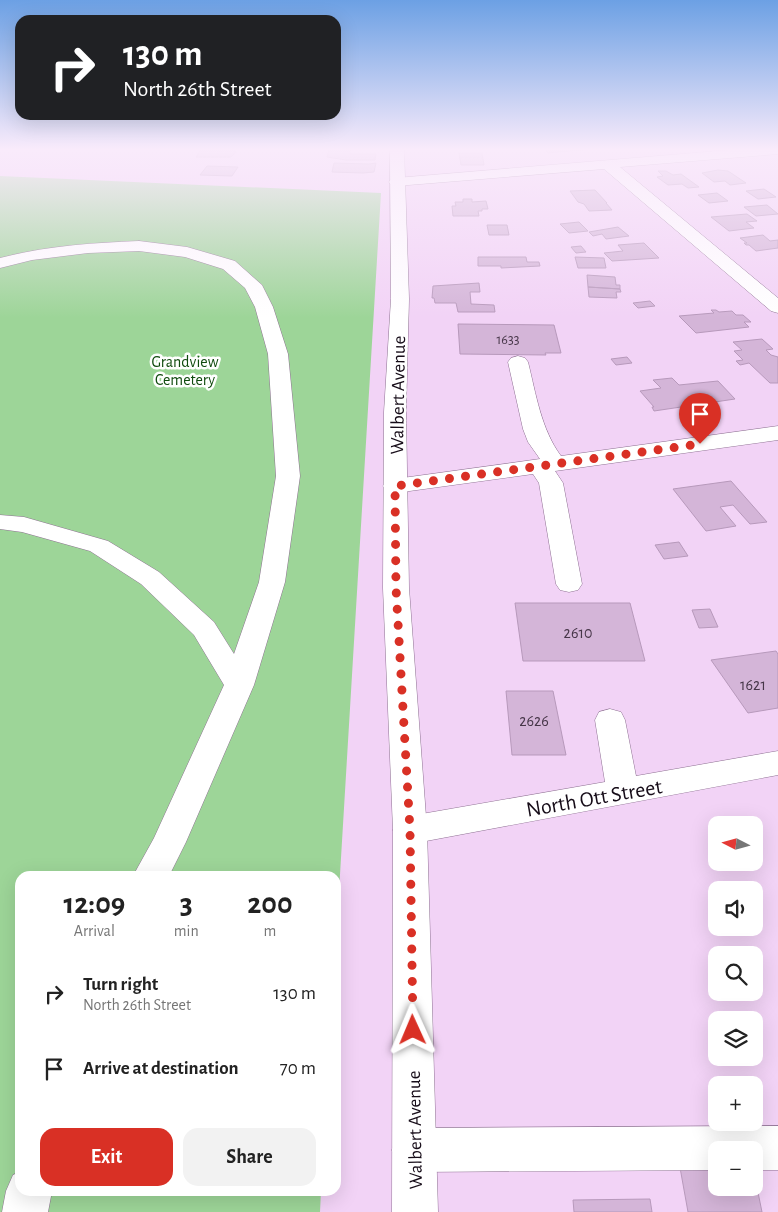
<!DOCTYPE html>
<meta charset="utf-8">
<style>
body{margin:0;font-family:"Alegreya Sans",sans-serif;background:#f2f2f2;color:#222;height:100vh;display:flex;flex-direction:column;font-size:19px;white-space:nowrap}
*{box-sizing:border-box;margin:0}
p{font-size:16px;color:#767676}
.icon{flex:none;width:28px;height:28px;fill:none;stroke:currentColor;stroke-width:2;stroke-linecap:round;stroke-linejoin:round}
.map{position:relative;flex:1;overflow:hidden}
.side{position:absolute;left:15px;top:871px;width:326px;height:325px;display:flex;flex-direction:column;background:#fff;border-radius:15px;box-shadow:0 5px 20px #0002}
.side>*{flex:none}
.top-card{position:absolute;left:15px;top:15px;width:326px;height:105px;border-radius:15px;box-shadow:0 5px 20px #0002;background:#202124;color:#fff;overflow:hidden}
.needle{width:32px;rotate:276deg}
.tools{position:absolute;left:708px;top:816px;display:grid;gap:10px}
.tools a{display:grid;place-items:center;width:55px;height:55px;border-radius:10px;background:#fff;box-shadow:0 5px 20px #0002;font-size:25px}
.pin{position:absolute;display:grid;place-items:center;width:42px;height:42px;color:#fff;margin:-51px -21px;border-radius:50% 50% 50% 0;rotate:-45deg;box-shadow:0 0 5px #0007}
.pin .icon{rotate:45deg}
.me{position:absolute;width:55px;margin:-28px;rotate:359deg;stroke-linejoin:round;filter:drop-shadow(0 0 4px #0008)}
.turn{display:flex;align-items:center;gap:18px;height:105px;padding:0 25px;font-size:22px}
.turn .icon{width:65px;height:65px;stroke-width:2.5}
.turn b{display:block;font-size:35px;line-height:42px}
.eta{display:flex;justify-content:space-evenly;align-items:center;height:85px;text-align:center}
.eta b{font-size:30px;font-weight:700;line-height:35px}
.button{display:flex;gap:10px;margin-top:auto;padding:10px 25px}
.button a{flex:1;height:58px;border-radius:15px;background:#d93025;color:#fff;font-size:20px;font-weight:700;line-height:58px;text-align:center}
.button a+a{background:#f2f2f2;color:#222}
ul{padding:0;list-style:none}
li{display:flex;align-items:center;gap:15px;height:75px;padding:0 25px}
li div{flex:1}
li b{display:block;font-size:19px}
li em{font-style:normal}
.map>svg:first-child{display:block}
.green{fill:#9dd598}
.building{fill:#d4b5d8;stroke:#b799bb}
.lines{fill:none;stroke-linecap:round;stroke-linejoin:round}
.minor-casing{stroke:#8e7192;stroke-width:1}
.major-casing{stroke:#8e7192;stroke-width:1}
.minor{fill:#fff;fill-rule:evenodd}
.major{fill:#fff;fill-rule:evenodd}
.route{stroke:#d93025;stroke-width:9;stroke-dasharray:0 16.2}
.labels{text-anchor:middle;stroke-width:5;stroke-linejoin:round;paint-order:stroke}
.far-number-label{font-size:14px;fill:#463648}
.far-park-label{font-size:16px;fill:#104b0e;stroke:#fff}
.number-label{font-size:16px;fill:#463648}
.street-label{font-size:19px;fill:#160c18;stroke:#fff}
.near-street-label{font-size:22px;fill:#160c18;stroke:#fff}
</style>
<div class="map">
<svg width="778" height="1212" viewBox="0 0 778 1212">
<rect width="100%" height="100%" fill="#f2d3f6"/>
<!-- green -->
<path class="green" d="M 0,176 L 381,193 L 336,941 L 336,876 L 20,876 L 20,1191 L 321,1191 L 320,1212 L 0,1212 Z"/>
<!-- building -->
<path class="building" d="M 202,148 L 236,149 L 234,152 L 236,152 L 231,157 L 196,157 Z
M 543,148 L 589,148 L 590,149 L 548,153 Z
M 329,150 L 350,150 L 350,154 L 376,154 L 375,160 L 346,160 L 327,157 Z
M 459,153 L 482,153 L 484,165 L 461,165 Z
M 334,163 L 369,164 L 376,163 L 374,172 L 363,173 L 332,172 Z
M 207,166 L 238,167 L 232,176 L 200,175 Z
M 718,170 L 728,171 L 746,183 L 730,185 L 725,181 L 714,182 L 702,173 Z
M 658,171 L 666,171 L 673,175 L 681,174 L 699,187 L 688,188 L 682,184 L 668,185 L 657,177 L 663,176 Z
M 764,189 L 776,197 L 758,199 L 746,191 Z
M 595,190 L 607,203 L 606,203 L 612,210 L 589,211 L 584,204 L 578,202 L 570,191 Z
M 717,193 L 728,201 L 709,203 L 698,195 Z
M 463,199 L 472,199 L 472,202 L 486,201 L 488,209 L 482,209 L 482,211 L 478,211 L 479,216 L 453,216 L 452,206 L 456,206 L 455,202 L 463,202 Z
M 767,205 L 778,214 L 756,216 L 744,207 Z
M 747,214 L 757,221 L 746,222 L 754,228 L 729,231 L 711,217 Z
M 579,222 L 588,231 L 569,233 L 560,224 Z
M 487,225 L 507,225 L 509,235 L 489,235 Z
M 618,227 L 629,236 L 606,239 L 602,234 L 593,236 L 589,232 Z
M 763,235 L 770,241 L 778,240 L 778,248 L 756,251 L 749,245 L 746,245 L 744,243 L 747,243 L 740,238 Z
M 644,243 L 659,258 L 612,261 L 604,253 L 623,251 L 618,245 Z
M 581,246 L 586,252 L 576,253 L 571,247 Z
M 478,257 L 526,257 L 527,262 L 539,262 L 540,266 L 501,268 L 501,266 L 478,266 Z
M 575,257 L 604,258 L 606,268 L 578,268 Z
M 587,275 L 615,277 L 616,285 L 620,285 L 620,289 L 588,287 Z
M 479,283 L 480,292 L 470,292 L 471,304 L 494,305 L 495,312 L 458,312 L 456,303 L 435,303 L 434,298 L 432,298 L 433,286 Z
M 588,287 L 620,289 L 621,292 L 616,292 L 617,298 L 589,297 Z
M 650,301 L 655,306 L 638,308 L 633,303 Z
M 711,310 L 716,310 L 719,312 L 732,311 L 736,315 L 743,315 L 751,322 L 744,322 L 749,327 L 696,333 L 679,316 L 714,313 Z
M 458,324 L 554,325 L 561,353 L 545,353 L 546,355 L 460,354 Z
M 762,339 L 773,349 L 766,350 L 771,355 L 778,357 L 778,383 L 770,383 L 749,363 L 740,365 L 736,361 L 743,360 L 734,351 L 742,350 L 733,342 Z
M 627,357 L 632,363 L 616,365 L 611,359 Z
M 672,378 L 679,385 L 718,381 L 735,399 L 654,411 L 652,407 L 654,407 L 640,391 L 661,388 L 653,380 Z
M 731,481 L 767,522 L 750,524 L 733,505 L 720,507 L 736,526 L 706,531 L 673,489 Z
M 679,542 L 688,556 L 664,559 L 655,545 Z
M 515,603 L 630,603 L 645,661 L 523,661 Z
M 710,609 L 718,627 L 699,628 L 692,610 Z
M 776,651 L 778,654 L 778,708 L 748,713 L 711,660 Z
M 506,691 L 553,691 L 566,755 L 512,755 Z
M 679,1162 L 716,1163 L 716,1188 L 754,1188 L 754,1173 L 762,1212 L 688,1212 Z
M 650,1199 L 652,1212 L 574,1212 L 573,1200 Z"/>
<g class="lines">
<defs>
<path id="minor" d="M 754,148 L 778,148 L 778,154 L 620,167 L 778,298 L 778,313 L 771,311 L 604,169 L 396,186 L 391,185 L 389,182 L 391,179 L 396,178 Z
M 139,241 L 187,247 L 235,261 L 262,285 L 273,307 L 288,354 L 300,476 L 285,582 L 254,685 L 186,842 L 169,876 L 133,876 L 154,838 L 224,685 L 194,635 L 141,584 L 90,551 L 22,532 L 0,529 L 0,515 L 24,517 L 108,541 L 159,572 L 214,622 L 234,654 L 259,582 L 276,476 L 268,354 L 255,307 L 245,288 L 223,269 L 185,257 L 139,251 L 88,253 L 32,260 L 0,268 L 0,258 C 46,246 92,243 139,241 Z
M 518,356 L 525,358 L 528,362 C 536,394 541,429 561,456 L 778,426 L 778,440 L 555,471 L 563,483 L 582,584 L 578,590 L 569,592 L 560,590 L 556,584 L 539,483 L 533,474 L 395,493 L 387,491 L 383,486 L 387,481 L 395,479 L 540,459 L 528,442 L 523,429 L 508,362 L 511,358 Z
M 610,709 L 621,712 L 625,720 L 636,776 L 778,751 L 778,775 L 410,844 L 398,840 L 393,830 L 398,820 L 410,816 L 605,782 L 595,720 L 599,712 Z
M 778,1126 L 778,1170 L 754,1170 L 754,1150 L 716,1150 L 716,1170 L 414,1172 L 398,1166 L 392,1150 L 398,1134 L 414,1128 Z
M 20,1172 L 20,1191 L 52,1191 L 48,1212 L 2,1212 L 6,1191 L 13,1175 Z"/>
<path id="major" d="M 390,148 L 404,148 L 409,299 L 406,412 L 409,588 L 427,830 L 438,1212 L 392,1212 L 393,830 L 383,588 L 384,412 L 391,299 Z"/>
</defs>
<!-- minor casing -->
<use href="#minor" class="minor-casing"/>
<!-- major casing -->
<use href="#major" class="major-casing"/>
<!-- minor -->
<use href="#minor" class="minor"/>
<!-- major -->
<use href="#major" class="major"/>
</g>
<!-- sky -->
<linearGradient id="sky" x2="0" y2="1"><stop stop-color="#6ca0e4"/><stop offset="0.47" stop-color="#f9ebfb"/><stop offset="1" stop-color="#f9ebfb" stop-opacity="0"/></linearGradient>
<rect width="778" height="318" fill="url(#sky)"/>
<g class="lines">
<!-- route -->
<path class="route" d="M 413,1030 L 410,830 L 396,588 L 395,486 L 700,444"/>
</g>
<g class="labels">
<!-- far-number labels -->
<g class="far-number-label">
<text x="508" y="344">1633</text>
</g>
<!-- far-park labels -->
<g class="far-park-label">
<text x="185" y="367">Grandview<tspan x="185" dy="18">Cemetery</tspan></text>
</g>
<!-- number labels -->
<g class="number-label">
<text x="578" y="638">2610</text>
<text x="753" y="690">1621</text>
<text x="534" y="726">2626</text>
</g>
<!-- street labels -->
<g class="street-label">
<text transform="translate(397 395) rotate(-89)" y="7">Walbert Avenue</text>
<text transform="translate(414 1130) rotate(-91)" y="7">Walbert Avenue</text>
</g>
<!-- near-street labels -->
<g class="near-street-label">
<text transform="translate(594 797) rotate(-10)" y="8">North Ott Street</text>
</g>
</g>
</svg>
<div class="tools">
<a><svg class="needle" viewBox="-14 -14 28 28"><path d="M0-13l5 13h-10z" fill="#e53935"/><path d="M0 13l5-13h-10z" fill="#767676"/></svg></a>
<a><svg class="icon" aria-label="sound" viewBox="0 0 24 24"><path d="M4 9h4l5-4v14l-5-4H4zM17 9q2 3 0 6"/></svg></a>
<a><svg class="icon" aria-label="search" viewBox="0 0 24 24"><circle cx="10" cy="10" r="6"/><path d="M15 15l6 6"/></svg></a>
<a><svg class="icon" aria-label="layers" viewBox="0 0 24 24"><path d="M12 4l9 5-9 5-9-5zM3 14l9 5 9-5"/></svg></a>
<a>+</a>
<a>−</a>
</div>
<div class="pin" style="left:700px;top:444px;background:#d93025"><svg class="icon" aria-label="arrive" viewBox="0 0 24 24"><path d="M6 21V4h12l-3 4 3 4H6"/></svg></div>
<svg class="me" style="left:413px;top:1030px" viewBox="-20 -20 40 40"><path d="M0-17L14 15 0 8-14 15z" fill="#d93025" stroke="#fff" stroke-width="4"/></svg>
<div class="top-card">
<div class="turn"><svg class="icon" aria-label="right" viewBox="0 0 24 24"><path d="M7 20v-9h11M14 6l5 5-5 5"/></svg><div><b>130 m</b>North 26th Street</div></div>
</div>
<section class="side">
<div class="eta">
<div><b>12:09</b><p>Arrival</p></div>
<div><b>3</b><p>min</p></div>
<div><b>200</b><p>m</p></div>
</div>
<ul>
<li><svg class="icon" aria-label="right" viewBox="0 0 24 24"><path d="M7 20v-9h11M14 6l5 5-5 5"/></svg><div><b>Turn right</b><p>North 26th Street</p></div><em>130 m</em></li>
<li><svg class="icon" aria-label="arrive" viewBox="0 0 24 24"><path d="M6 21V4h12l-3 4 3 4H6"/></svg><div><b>Arrive at destination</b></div><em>70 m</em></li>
</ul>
<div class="button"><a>Exit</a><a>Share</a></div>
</section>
</div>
